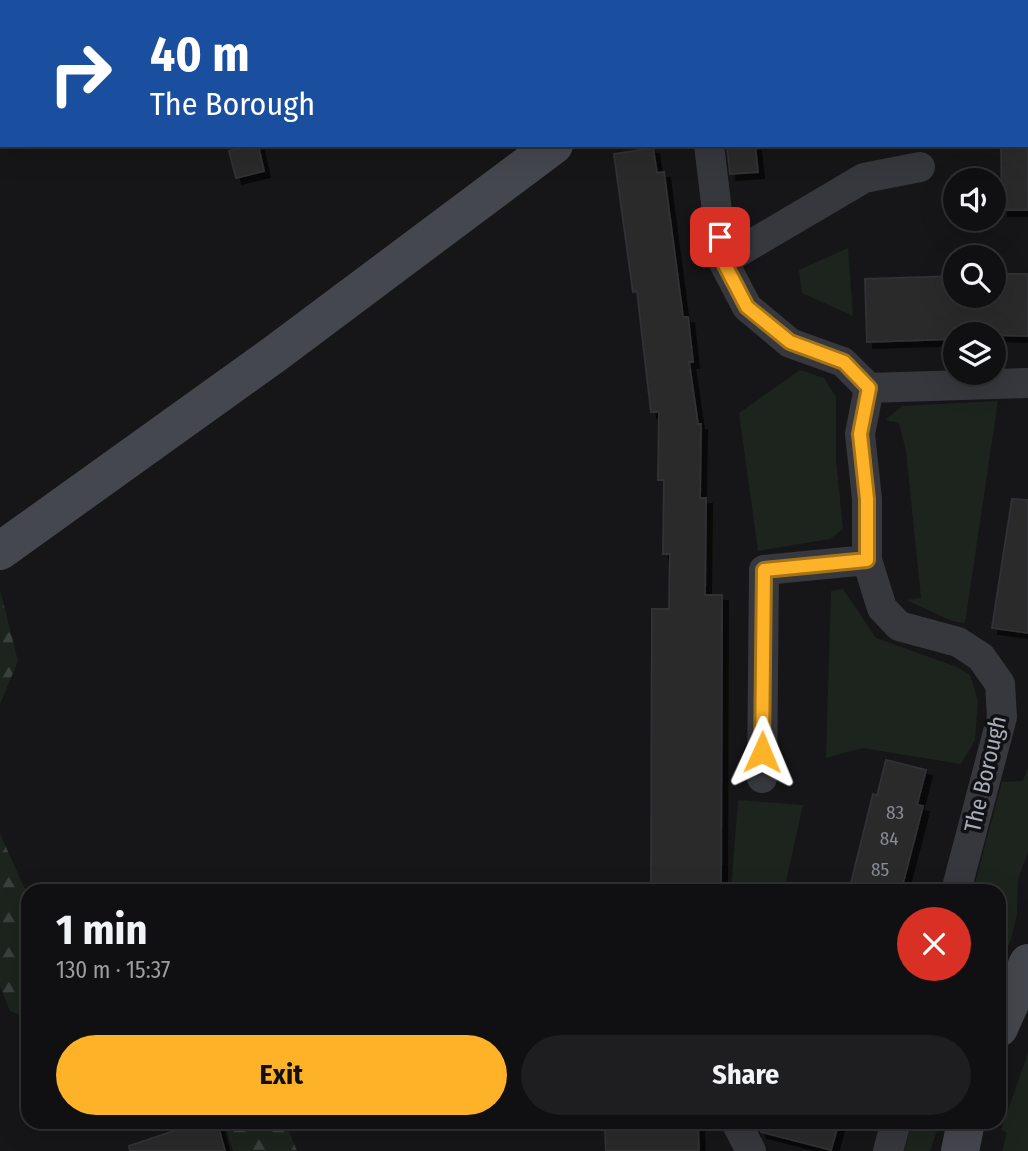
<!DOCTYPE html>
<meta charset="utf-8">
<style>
body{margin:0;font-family:"Fira Sans Condensed",sans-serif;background:#1e1e20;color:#f1f3f6;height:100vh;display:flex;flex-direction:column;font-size:26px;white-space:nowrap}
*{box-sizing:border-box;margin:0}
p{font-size:23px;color:#9c9d9f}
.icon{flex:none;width:38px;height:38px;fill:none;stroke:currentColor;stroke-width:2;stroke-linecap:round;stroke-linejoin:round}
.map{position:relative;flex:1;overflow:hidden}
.side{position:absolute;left:21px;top:884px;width:985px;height:245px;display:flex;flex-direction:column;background:#101012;border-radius:21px;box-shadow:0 7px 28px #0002,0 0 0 2px #303032}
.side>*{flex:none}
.guide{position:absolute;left:0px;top:0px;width:1029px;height:147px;box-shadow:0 7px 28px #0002,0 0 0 2px #303032;background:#1a4fa0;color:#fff;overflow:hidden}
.tools{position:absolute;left:943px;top:168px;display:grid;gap:14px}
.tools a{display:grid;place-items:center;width:63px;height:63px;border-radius:50%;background:#101012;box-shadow:0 7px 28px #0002,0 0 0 2px #303032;font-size:35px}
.pin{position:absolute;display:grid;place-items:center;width:60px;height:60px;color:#fff;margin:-30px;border-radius:14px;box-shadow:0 4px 10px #0006}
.me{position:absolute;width:77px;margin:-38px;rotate:1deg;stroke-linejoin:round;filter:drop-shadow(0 0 5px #0008)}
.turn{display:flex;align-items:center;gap:24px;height:147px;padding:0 35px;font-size:32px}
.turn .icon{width:91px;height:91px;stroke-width:2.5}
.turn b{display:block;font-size:49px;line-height:60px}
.round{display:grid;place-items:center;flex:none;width:74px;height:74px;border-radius:37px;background:#1e1e20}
.head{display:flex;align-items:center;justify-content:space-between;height:119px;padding:0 35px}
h1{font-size:42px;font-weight:700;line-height:52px}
.button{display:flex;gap:14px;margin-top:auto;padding:14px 35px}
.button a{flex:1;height:80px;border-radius:42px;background:#feb228;color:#111;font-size:28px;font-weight:700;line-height:80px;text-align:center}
.button a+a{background:#1e1e20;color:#f1f3f6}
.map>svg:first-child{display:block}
.green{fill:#1c241d}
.forest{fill:url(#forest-firs)}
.building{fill:#29292c;stroke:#303034;stroke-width:2;filter:url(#shadow)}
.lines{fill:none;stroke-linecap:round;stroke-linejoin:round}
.street{stroke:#37383d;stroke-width:30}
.secondary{stroke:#45474e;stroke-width:38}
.route-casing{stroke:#a5741a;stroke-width:18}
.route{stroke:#feb228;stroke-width:12}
.labels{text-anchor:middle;stroke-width:7;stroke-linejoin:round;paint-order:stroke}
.number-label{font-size:19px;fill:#878b95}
.street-label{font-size:23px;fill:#a7adb9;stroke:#111113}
</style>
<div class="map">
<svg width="1028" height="1151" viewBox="0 0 1028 1151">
<defs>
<pattern id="forest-firs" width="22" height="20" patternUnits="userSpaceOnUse" patternTransform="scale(1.75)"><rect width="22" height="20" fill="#1c241d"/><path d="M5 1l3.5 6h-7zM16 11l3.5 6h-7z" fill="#3a413c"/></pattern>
<filter id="shadow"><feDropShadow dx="6" dy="6" stdDeviation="0" flood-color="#0009"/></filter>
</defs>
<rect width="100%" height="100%" fill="#161618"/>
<!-- green -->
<path class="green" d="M 848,248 L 853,316 L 802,293 L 799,270 Z
M 800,370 L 824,378 L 836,397 L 836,460 L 843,529 L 830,539 L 758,551 L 739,413 Z
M 998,401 L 965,623 L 952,621 L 906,600 L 921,598 L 906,451 L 899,423 L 885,420 L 902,406 Z
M 843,589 L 876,638 L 957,667 L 970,675 L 978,701 L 975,740 L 961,764 L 862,748 L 826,758 L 831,591 Z
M 1028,767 L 1028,852 L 1018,879 L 1017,914 L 1011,939 L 999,967 L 999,891 L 973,891 L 1002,782 L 1023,781 Z
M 738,800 L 803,805 L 784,891 L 731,891 Z
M 1028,1053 L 1028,1151 L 1002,1151 L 1007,1133 L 1001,1130 Z
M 912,1122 L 940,1122 L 930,1151 L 904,1151 Z"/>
<!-- forest -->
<path class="forest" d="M 0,590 L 18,661 L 0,704 Z
M 0,834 L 28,896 L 28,1018 L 10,1011 L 0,986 Z
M 224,1122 L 285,1122 L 297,1151 L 233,1151 Z"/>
<!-- building -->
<path class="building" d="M 258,145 L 264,171 L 236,178 L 229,151 Z
M 727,145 L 755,145 L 758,172 L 730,174 Z
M 1001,145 L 1028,145 L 1028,210 L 1002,210 Z
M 653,148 L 657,173 L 664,172 L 683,317 L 688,317 L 693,362 L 689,362 L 698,424 L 701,424 L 700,498 L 706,498 L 705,595 L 722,595 L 721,891 L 651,891 L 652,609 L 669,609 L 670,554 L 663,554 L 664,480 L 658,480 L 659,412 L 651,412 L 637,291 L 633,292 L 614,154 Z
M 994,274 L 1028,274 L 1028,336 L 956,334 L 956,339 L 867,342 L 865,279 L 956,276 L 956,296 L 994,296 Z
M 1012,499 L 1028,500 L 1028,633 L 992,628 Z
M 886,760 L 926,770 L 917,805 L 923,806 L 901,891 L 849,891 L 873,794 L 877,796 Z
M 201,1122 L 217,1122 L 225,1151 L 130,1151 L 129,1146 Z
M 758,1122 L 839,1122 L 831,1150 L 761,1132 Z
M 698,1124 L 699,1151 L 606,1151 L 605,1129 Z"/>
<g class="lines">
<!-- street -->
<path class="street" d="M 744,0 L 744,2
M 709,145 L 723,261 L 747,307 L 790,343 L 843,362 L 869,388 L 860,434 L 867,499 L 867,560 L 882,608 L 899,626 L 958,642 L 981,657 L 1000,684 L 1002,717 L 956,891
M 723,261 L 864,178 L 920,167
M 869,388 L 1028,383
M 762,778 L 764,570 L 867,560
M 736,1122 L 751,1151
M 888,1151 L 896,1122"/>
<!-- secondary -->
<path class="secondary" d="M 817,2 L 821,0
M 0,551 L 276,353 L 554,145
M 999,1028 L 1028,963
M 960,1151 L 966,1122"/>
</g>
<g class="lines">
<defs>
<path id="route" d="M 720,237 L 723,261 L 747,307 L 790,342 L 844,362 L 869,388 L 860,434 L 867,499 L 867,560 L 764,570 L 762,752"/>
</defs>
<!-- route casing -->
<use href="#route" class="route-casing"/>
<!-- route -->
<use href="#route" class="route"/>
</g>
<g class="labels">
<!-- number labels -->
<g class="number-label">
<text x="895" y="819">83</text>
<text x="889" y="845">84</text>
<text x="880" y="876">85</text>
</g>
<!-- street labels -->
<g class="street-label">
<text transform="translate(985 774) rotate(-77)" y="8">The Borough</text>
</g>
</g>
</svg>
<div class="tools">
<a><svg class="icon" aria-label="sound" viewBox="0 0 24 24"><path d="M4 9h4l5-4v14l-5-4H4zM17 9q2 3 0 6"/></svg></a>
<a><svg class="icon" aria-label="search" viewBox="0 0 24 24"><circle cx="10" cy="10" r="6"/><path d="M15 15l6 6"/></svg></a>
<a><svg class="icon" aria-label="layers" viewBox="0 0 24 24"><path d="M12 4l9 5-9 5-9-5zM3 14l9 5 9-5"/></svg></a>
</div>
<div class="pin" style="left:720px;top:237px;background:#d93025"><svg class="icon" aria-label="arrive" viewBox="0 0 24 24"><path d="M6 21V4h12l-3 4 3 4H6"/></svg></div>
<svg class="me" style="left:762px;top:752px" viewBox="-20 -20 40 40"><path d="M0-17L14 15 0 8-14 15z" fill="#feb228" stroke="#fff" stroke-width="4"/></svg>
<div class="guide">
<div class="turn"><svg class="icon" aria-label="right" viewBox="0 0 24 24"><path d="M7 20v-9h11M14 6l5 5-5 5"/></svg><div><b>40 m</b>The Borough</div></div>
</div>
<section class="side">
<div class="head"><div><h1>1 min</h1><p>130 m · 15:37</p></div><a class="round" style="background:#d93025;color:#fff"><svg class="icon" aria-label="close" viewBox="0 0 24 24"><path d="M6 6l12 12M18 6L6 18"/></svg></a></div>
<div class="button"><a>Exit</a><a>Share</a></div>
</section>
</div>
